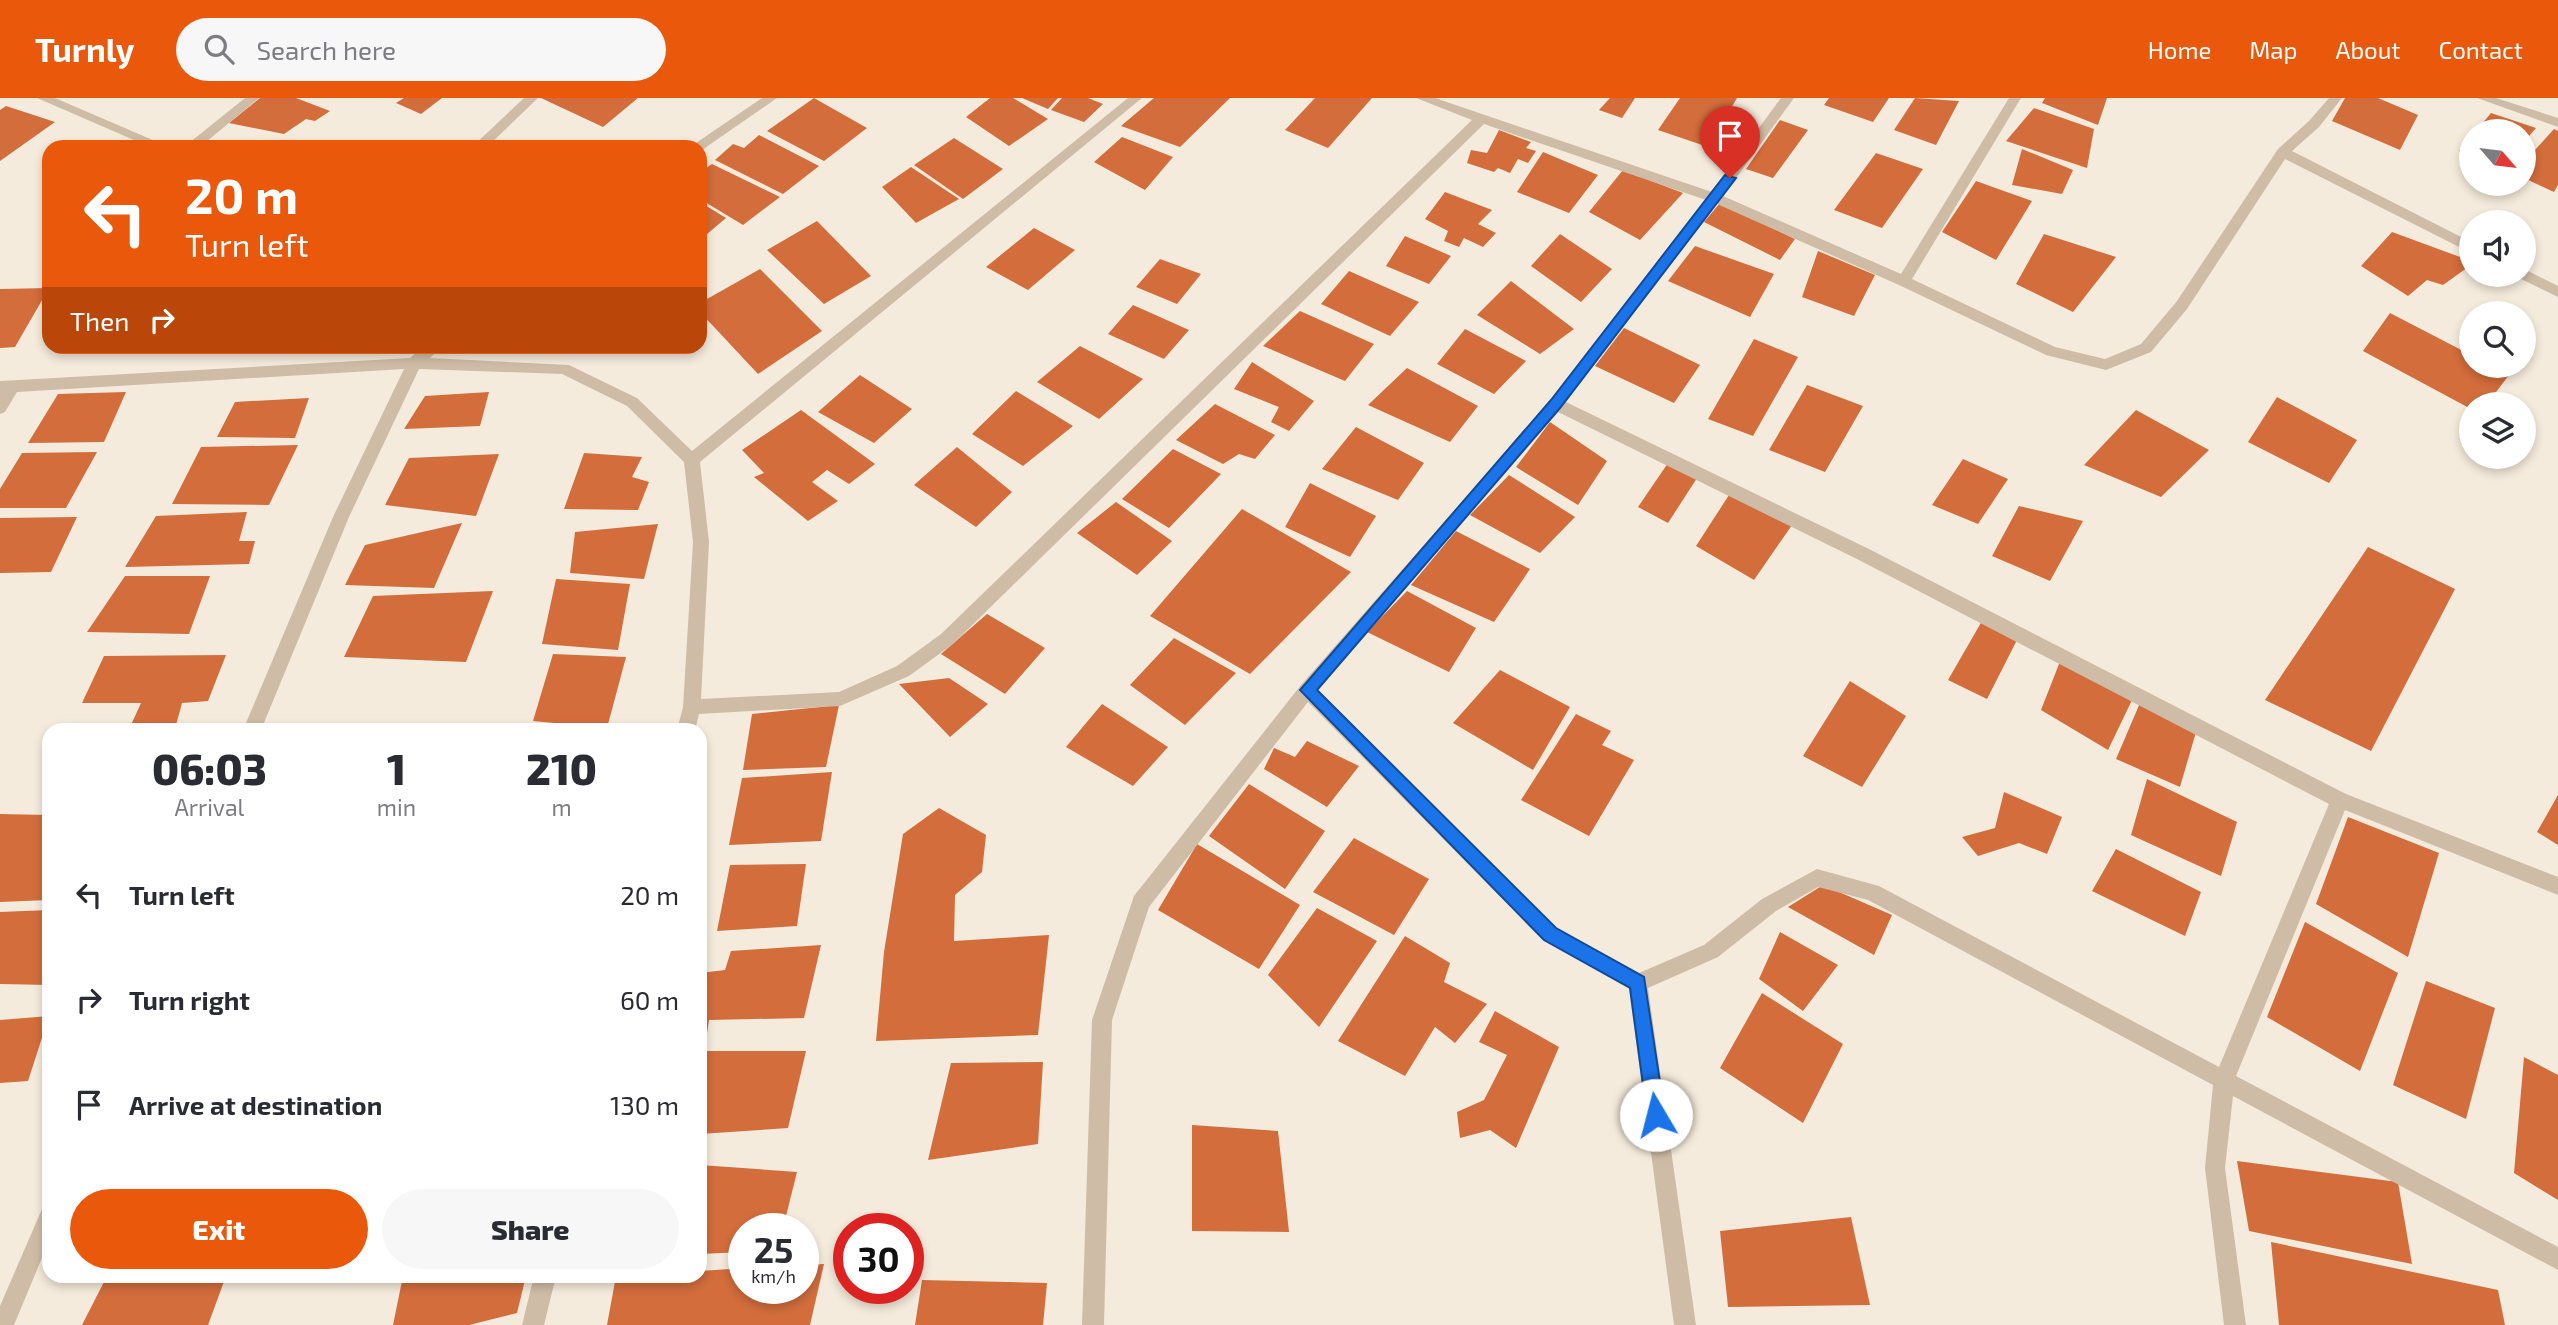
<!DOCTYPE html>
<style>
body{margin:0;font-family:"Exo 2",sans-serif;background:#f7f7f7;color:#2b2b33;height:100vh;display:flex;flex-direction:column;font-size:26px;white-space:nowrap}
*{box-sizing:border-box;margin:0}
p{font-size:23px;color:#7c7c81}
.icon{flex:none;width:38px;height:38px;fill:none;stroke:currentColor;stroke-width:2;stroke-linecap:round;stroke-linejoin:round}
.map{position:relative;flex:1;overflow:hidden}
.sheet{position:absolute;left:42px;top:625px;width:665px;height:560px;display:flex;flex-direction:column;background:#fff;border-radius:21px;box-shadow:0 4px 10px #0003}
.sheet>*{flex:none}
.guide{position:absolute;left:42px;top:42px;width:665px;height:214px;border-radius:21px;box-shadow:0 4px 10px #0003;background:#ea580c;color:#fff;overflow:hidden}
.needle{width:46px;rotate:118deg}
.tools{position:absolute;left:2459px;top:21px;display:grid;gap:14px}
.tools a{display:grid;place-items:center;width:77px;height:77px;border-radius:50%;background:#fff;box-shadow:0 4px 10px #0003;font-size:35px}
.speed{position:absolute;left:728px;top:1115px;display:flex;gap:14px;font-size:35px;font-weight:700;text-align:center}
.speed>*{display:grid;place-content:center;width:91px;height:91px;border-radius:50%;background:#fff;box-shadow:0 4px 10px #0003;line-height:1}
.speed small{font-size:18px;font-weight:400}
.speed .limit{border:10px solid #d22;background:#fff;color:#111}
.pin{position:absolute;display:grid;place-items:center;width:60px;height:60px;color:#fff;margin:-72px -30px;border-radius:50% 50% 50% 0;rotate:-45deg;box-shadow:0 0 7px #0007}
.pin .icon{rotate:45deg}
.me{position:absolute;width:77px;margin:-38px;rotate:352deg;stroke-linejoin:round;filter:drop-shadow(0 0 5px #0008)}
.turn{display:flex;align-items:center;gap:24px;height:147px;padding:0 28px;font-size:32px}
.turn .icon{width:91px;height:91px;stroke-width:2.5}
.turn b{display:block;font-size:49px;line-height:60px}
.then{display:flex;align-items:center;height:66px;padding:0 28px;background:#0003;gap:14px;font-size:26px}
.eta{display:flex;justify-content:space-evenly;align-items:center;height:119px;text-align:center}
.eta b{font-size:42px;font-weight:800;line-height:49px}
.button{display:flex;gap:14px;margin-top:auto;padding:14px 28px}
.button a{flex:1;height:80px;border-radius:42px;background:#ea580c;color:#fff;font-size:28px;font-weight:800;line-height:80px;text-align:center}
.button a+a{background:#f7f7f7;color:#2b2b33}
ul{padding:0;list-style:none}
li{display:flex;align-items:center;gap:21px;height:105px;padding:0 28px}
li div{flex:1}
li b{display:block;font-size:26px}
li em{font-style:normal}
header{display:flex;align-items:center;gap:42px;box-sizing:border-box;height:98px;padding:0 35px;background:#ea580c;color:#fff}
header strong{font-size:33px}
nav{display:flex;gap:38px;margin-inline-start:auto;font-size:24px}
.search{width:490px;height:63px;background:#f7f7f7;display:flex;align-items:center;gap:18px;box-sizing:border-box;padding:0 24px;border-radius:38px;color:#7c7c81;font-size:26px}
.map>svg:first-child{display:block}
.building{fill:#d36d3c}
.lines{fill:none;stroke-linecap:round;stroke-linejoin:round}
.street{fill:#cfbca6;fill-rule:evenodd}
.route{fill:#1a73e8;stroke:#114b97;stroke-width:2}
</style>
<header>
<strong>Turnly</strong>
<div class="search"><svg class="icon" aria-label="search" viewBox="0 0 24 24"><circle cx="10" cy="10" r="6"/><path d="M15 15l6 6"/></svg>Search here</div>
<nav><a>Home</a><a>Map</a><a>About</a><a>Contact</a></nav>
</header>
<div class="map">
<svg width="2558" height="1227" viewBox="0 0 2558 1227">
<rect width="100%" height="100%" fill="#f5ebdc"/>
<!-- building -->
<path class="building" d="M 260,0 L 296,0 L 330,13 L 315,23 L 306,21 L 284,36 L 229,25 Z
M 404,0 L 442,0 L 421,16 L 396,5 Z
M 541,0 L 638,0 L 603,29 Z
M 814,0 L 867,30 L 824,63 L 767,33 Z
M 990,0 L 1013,0 L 1048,21 L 1009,48 L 966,19 Z
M 1022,0 L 1058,0 L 1048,11 Z
M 1062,0 L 1088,0 L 1103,6 L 1084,24 L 1051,12 Z
M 1154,0 L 1230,0 L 1180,49 L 1121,28 Z
M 1315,0 L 1372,0 L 1328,50 L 1285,32 Z
M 1610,0 L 1635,0 L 1622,20 L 1599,12 Z
M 1680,0 L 1737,0 L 1708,49 L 1658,32 Z
M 1829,0 L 1889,0 L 1873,24 L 1824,7 Z
M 1915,0 L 1959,3 L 1936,47 L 1894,32 Z
M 2045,0 L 2107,0 L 2098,27 L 2042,5 Z
M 2345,0 L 2378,0 L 2418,17 L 2400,52 L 2332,23 Z
M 6,8 L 55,24 L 0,63 L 0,12 Z
M 2034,10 L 2094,31 L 2087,70 L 2006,43 Z
M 2491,15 L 2536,30 L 2524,44 L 2524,33 L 2476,33 Z
M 1780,22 L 1808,32 L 1773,80 L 1746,71 Z
M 2554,31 L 2558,33 L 2558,87 L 2554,94 L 2524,80 L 2524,64 Z
M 1499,32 L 1531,44 L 1526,50 L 1536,53 L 1528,65 L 1518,61 L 1510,75 L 1498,70 L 1494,74 L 1467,65 L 1471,52 L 1487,55 Z
M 759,37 L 819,68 L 783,96 L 715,62 L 733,46 L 744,50 Z
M 1122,39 L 1173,59 L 1145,92 L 1094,64 Z
M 2471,39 L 2471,58 L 2459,53 Z
M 954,40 L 1003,71 L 963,101 L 914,67 Z
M 2022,51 L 2073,72 L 2062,96 L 2012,87 Z
M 1543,54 L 1598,77 L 1569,115 L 1517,94 Z
M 1876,55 L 1923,71 L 1882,130 L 1834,112 Z
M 712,66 L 780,99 L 743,127 L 700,101 L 700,74 Z
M 911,69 L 959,101 L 916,125 L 882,89 Z
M 1623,72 L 1683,95 L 1640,142 L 1589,114 Z
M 1976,83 L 2032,103 L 1996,162 L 1942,134 Z
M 1445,94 L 1492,112 L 1478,126 L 1496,135 L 1483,149 L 1464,140 L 1459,149 L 1444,143 L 1448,133 L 1425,121 Z
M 700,104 L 726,120 L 700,142 Z
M 1720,105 L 1795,141 L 1780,162 L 1704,124 Z
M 817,123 L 871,178 L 824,206 L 767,152 Z
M 1034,130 L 1075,152 L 1028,192 L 986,169 Z
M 2392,134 L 2471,163 L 2471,167 L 2443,187 L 2427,182 L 2408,198 L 2361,168 Z
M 1560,136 L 1612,171 L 1581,204 L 1531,168 Z
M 2044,136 L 2116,159 L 2073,214 L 2016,186 Z
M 1405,138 L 1451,158 L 1429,186 L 1386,168 Z
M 1695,148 L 1774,176 L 1750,219 L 1668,183 Z
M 1818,153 L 1875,177 L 1854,218 L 1802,199 Z
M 1160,161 L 1201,176 L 1177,206 L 1136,189 Z
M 760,171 L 822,233 L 758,276 L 700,214 L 700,205 Z
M 1349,173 L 1419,204 L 1390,238 L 1321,206 Z
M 1511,183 L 1574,231 L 1540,256 L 1477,217 Z
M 49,190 L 15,249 L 0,250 L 0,191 Z
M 1133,207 L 1189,232 L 1164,261 L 1108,236 Z
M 1300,213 L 1374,246 L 1345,283 L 1263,248 Z
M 2390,215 L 2471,257 L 2471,268 L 2491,268 L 2509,277 L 2487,306 L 2471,306 L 2471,311 L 2363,253 Z
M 1624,230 L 1700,267 L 1674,305 L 1595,268 Z
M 1465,231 L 1526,263 L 1494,296 L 1437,266 Z
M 1754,241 L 1798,259 L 1753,338 L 1708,321 Z
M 1080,248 L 1143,281 L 1099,321 L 1037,284 Z
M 1252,264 L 1314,303 L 1289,333 L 1271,324 L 1279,309 L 1234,291 Z
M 1407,270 L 1478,308 L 1450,344 L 1368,307 Z
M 860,277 L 912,311 L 874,345 L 818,314 Z
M 1807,287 L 1863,308 L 1825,374 L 1769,352 Z
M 1016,293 L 1073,328 L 1023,368 L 972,336 Z
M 126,294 L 104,344 L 28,345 L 58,296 Z
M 489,294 L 480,328 L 404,331 L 425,298 Z
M 2277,299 L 2357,342 L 2329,385 L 2248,344 Z
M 309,300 L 295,340 L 217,339 L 235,304 Z
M 1215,306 L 1275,337 L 1255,361 L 1239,356 L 1223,366 L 1176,342 Z
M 801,312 L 875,366 L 849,386 L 827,372 L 812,384 L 838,403 L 808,423 L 754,379 L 764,375 L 742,352 Z
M 2136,312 L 2209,352 L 2161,399 L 2084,367 Z
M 1550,324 L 1607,363 L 1578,407 L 1516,369 Z
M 1356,329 L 1424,365 L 1398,402 L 1322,371 Z
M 298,347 L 269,407 L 172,406 L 201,349 Z
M 957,349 L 1012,394 L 976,429 L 914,387 Z
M 1173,351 L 1221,376 L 1169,430 L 1122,401 Z
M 97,354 L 66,410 L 0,410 L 0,391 L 22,355 Z
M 584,355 L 642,359 L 632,379 L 649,384 L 638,412 L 564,411 Z
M 499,356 L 476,418 L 385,407 L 409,360 Z
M 1963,361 L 2008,381 L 1978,426 L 1932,407 Z
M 1668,365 L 1697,380 L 1668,425 L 1638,409 Z
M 1509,377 L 1575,419 L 1540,455 L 1470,417 Z
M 1310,385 L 1376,418 L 1350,459 L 1285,429 Z
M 1729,397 L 1792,427 L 1754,482 L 1696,448 Z
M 1116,404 L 1172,443 L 1137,477 L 1077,435 Z
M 2019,408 L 2083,423 L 2050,483 L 1992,458 Z
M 1242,411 L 1351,474 L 1250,576 L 1150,518 Z
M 247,414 L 239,443 L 255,443 L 249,466 L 125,469 L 156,418 Z
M 77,419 L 51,474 L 0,475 L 0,420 Z
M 462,425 L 434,490 L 345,487 L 365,447 Z
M 658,426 L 644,481 L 570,475 L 575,434 Z
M 1456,433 L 1530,471 L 1494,524 L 1411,487 Z
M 2368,449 L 2455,491 L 2371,653 L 2265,602 Z
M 125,478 L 210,478 L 189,536 L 87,534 Z
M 556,481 L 630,486 L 618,552 L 542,546 Z
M 493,493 L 466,564 L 344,559 L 373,498 Z
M 1407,493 L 1476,530 L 1449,574 L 1367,534 Z
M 987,516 L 1045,550 L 1005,596 L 941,556 Z
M 1982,523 L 2017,542 L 1987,601 L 1948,582 Z
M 1174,540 L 1236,575 L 1185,627 L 1130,587 Z
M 553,556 L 626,559 L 607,630 L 533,623 Z
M 226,557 L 208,603 L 182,605 L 176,627 L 131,627 L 141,605 L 82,605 L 104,558 Z
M 2061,561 L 2132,602 L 2108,652 L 2041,612 Z
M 1500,572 L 1570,609 L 1533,672 L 1453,625 Z
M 949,580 L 988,606 L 950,639 L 899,586 Z
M 1850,583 L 1906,618 L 1862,689 L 1803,658 Z
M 2140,605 L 2196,634 L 2180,689 L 2116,661 Z
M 1102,606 L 1168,649 L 1133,688 L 1066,649 Z
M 839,607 L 826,669 L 743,672 L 752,616 Z
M 1576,616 L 1611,633 L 1602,647 L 1634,662 L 1589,738 L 1521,702 Z
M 1307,643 L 1359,668 L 1327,709 L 1264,671 L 1274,650 L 1295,659 Z
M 832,674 L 821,743 L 729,747 L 742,680 Z
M 2147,681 L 2237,724 L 2221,778 L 2131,737 Z
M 1249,686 L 1325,733 L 1285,791 L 1209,738 Z
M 2004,694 L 2062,719 L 2047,756 L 2019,745 L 1978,758 L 1962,739 L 1995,730 Z
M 2558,697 L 2558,747 L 2537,734 Z
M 939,710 L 986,737 L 982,774 L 955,797 L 954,843 L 1049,837 L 1038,937 L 876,943 L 884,854 L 903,736 Z
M 0,716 L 49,717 L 49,802 L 0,804 Z
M 2348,719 L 2439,755 L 2408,859 L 2316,806 Z
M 1354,740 L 1429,781 L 1394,837 L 1313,794 Z
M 1197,746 L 1300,807 L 1259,871 L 1158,812 Z
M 2116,751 L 2201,794 L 2185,838 L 2092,793 Z
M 806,766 L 797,828 L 717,833 L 730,767 Z
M 1823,787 L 1892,817 L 1874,857 L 1788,809 Z
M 1317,810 L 1377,843 L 1319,929 L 1268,877 Z
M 49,812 L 49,887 L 0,886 L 0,814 Z
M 2305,824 L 2398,875 L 2360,973 L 2267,919 Z
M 1780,834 L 1838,867 L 1803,913 L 1759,881 Z
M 1405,838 L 1450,865 L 1444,884 L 1487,906 L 1455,945 L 1435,929 L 1405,978 L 1338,943 Z
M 821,847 L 804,920 L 709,922 L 706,942 L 700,943 L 700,875 L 725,872 L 731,853 Z
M 2426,883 L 2495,910 L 2466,1021 L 2393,987 Z
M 1762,895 L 1843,946 L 1803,1025 L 1720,970 Z
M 1495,913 L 1559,949 L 1516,1050 L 1490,1032 L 1460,1040 L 1457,1014 L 1484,1002 L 1507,957 L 1479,944 Z
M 49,918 L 28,983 L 0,985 L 0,922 Z
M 700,953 L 806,953 L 788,1030 L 700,1036 Z
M 2524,959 L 2558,977 L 2558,1102 L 2514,1075 Z
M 1043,964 L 1038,1046 L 928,1062 L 951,965 Z
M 1192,1027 L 1278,1033 L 1289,1134 L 1192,1133 Z
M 2237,1063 L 2398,1084 L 2412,1166 L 2249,1133 Z
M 700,1067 L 797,1074 L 783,1130 L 744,1130 L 744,1154 L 700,1156 Z
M 1851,1119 L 1870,1207 L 1728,1209 L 1720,1133 Z
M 2271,1144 L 2498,1192 L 2505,1227 L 2279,1227 Z
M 824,1166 L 810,1227 L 607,1227 L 616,1178 L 700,1178 L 700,1173 L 744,1170 L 744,1190 L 803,1190 L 803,1167 Z
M 107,1178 L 226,1178 L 208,1227 L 82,1227 Z
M 403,1178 L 526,1178 L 517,1215 L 469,1227 L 393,1227 Z
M 922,1182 L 1047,1185 L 1043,1227 L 915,1227 Z"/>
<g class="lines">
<!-- street -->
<path class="street" d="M 37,0 L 55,0 L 169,49 L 150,49 Z
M 245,0 L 259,0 L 200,49 L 184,49 Z
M 524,0 L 538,0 L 487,49 L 472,49 Z
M 762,0 L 777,0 L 702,52 L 700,49 L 690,49 Z
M 1128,0 L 1142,0 L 700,364 L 709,444 L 701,601 L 839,594 L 897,568 L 941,536 L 1472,22 L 1416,0 L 1435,0 L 1712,94 L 1781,0 L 1794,0 L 1723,98 L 1901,176 L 2009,0 L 2021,0 L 1912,181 L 2055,249 L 2105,261 L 2141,246 L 2177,203 L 2278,51 L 2309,23 L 2329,0 L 2342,0 L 2319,29 L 2292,53 L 2471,144 L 2471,155 L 2285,61 L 2187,211 L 2151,254 L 2106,272 L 2046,257 L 1899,187 L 1717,106 L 1566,304 L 1869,451 L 2346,696 L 2558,779 L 2558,797 L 2345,712 L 2236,978 L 2558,1149 L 2558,1172 L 2233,998 L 2225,1070 L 2246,1227 L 2224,1227 L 2205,1070 L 2213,987 L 1868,802 L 1818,789 L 1776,813 L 1718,859 L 1648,890 L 1696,1227 L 1674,1227 L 1629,890 L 1543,842 L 1308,604 L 1149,809 L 1112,922 L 1104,1227 L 1082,1227 L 1092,922 L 1134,798 L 1301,587 L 1551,302 L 1706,102 L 1484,26 L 953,546 L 909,578 L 840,608 L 699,616 L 695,632 L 677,632 L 683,609 L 693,444 L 684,364 L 627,308 L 562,276 L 419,271 L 349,419 L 261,632 L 243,632 L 333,419 L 404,271 L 17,294 L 5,314 L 0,316 L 0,283 L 410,260 L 424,248 L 442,248 L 430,260 L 569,267 L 637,300 L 692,353 ZM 1558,314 L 1857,461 L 2329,706 L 2219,969 L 1879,788 L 1817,771 L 1762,801 L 1704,847 L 1639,875 L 1557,830 L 1318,592 Z
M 2477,0 L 2496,0 L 2558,20 L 2558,29 Z
M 2524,171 L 2558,188 L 2558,199 L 2519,180 L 2517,177 L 2524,177 Z
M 49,1107 L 49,1143 L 14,1227 L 0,1227 L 0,1208 L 42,1111 Z
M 534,1178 L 556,1178 L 544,1227 L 522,1227 Z"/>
</g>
<!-- route -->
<path class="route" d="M 1725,77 L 1736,80 L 1560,310 L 1317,592 L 1556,830 L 1644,879 L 1665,1017 L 1663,1023 L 1656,1026 L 1649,1023 L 1647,1017 L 1630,890 L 1544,842 L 1300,592 L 1551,302 Z"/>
</svg>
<div class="tools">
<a><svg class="needle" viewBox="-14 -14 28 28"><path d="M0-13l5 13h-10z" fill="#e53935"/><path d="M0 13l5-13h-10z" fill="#7c7c81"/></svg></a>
<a><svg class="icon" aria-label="sound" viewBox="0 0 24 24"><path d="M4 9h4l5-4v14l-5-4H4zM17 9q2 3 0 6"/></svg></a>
<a><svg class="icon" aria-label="search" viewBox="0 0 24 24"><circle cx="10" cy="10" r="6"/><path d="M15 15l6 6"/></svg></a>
<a><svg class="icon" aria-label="layers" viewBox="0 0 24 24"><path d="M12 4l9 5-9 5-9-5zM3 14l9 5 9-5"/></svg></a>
</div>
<div class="speed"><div>25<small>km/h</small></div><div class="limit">30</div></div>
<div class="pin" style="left:1730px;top:80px;background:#d93025"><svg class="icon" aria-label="arrive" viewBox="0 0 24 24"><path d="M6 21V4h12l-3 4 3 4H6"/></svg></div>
<svg class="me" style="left:1656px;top:1017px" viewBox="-20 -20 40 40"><circle r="19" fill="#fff"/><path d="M0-13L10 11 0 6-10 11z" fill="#1a73e8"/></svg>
<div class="guide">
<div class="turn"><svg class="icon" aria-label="left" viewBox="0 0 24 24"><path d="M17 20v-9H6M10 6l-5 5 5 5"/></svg><div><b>20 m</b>Turn left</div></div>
<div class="then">Then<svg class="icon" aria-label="right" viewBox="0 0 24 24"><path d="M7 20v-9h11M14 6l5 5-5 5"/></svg></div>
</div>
<section class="sheet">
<div class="eta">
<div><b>06:03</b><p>Arrival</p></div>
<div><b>1</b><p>min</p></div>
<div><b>210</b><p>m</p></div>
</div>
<ul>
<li><svg class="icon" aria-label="left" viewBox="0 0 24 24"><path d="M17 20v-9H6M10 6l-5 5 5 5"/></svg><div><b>Turn left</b></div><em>20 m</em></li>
<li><svg class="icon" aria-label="right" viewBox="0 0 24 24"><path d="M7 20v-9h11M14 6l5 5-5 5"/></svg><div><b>Turn right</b></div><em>60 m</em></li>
<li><svg class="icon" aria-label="arrive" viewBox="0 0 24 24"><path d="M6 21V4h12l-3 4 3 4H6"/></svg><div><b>Arrive at destination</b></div><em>130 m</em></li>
</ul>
<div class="button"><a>Exit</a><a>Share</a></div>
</section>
</div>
